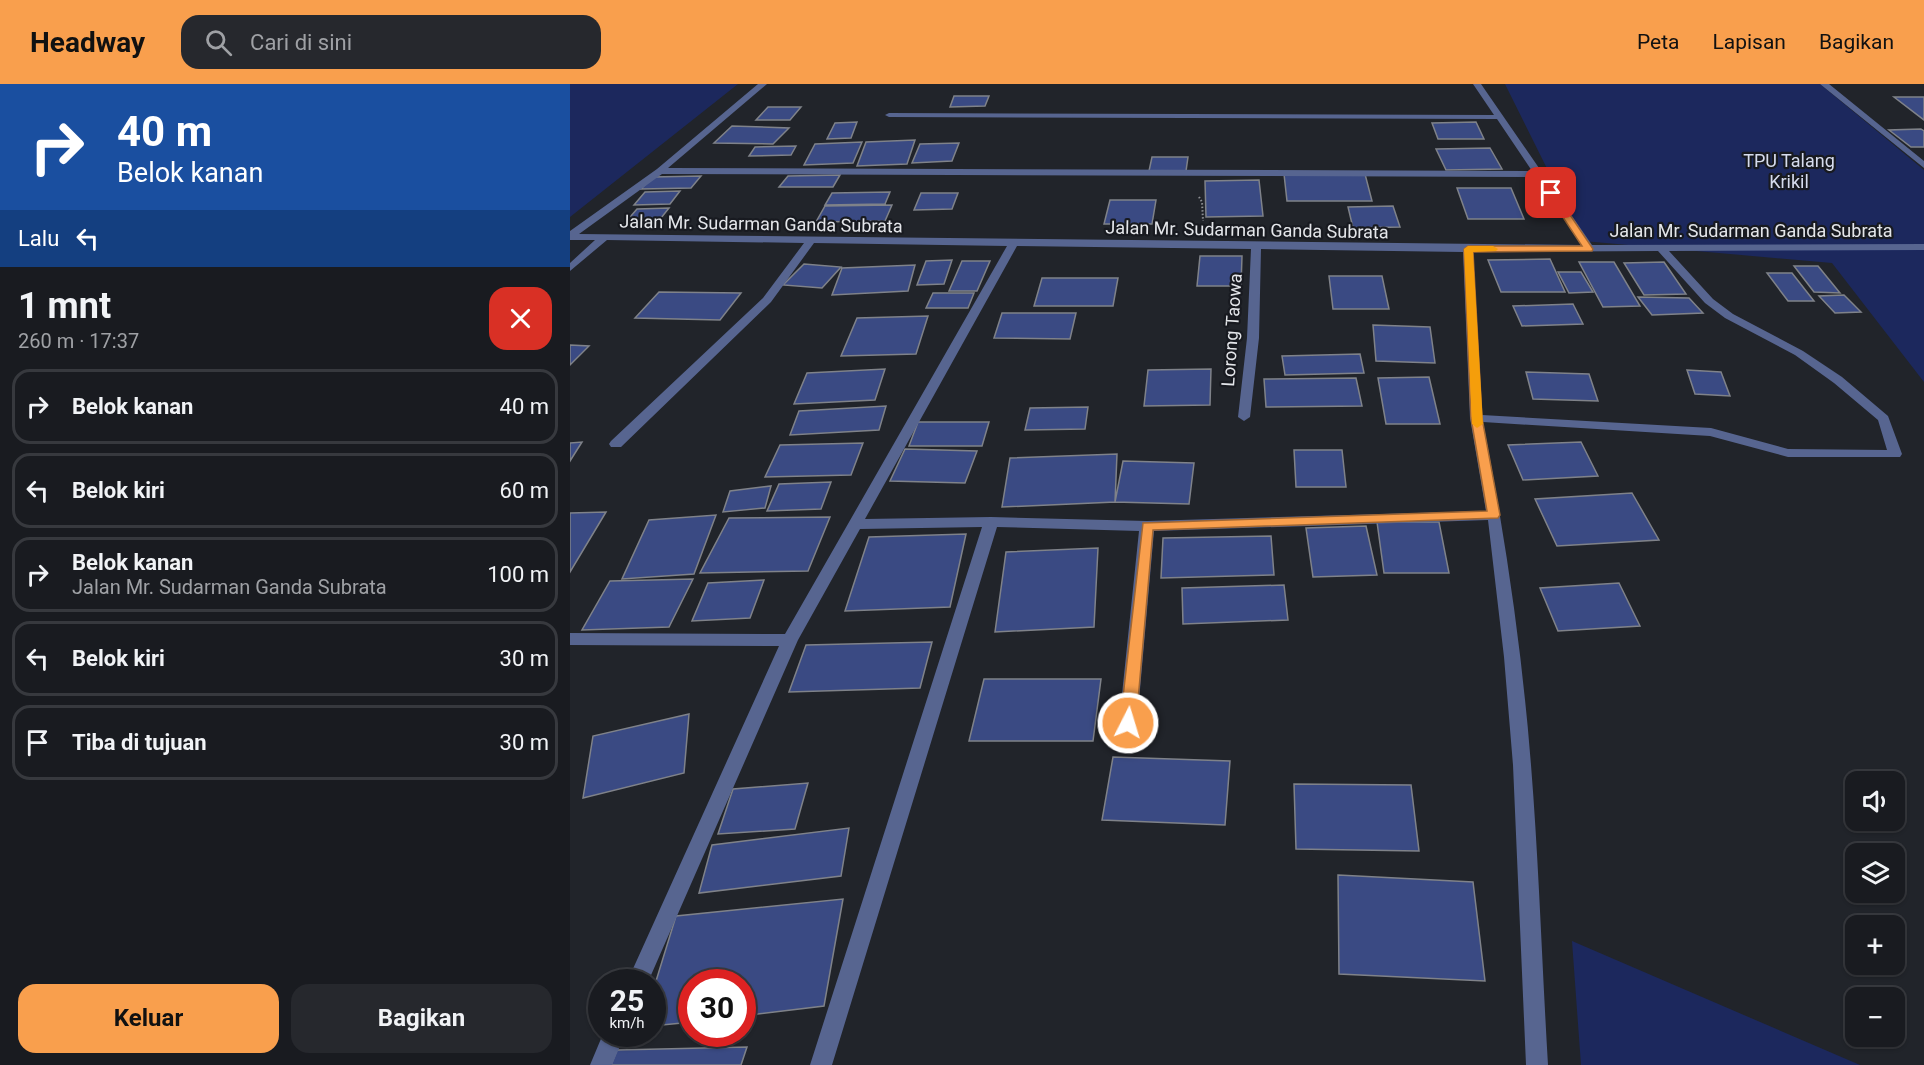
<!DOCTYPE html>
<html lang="id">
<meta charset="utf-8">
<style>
body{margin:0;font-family:Roboto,sans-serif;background:#26282d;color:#f1f3f6;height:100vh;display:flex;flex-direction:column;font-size:22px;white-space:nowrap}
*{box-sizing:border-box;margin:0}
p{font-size:20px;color:#9fa1a5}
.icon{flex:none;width:33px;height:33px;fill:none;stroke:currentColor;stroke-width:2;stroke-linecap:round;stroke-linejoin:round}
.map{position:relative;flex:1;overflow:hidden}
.panel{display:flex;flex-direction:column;background:#191b20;width:570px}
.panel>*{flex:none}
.guide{background:#1a4fa0;color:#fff;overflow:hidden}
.buttons{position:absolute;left:1275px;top:687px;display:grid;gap:12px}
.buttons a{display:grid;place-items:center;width:60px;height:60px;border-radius:12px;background:#191b20;box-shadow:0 2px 4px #0004,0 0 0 2px #37393e;font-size:30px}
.speed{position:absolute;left:18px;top:885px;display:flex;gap:12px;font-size:30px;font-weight:700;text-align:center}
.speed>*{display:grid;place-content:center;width:78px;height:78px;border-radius:50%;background:#191b20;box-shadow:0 2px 4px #0004,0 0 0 2px #37393e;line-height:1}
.speed small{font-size:15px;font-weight:400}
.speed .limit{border:9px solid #d22;background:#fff;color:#111}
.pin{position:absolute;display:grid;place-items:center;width:51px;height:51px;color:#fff;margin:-26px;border-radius:12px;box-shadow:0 3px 9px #0006}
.me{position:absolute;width:66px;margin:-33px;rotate:5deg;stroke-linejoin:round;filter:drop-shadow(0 0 4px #0008)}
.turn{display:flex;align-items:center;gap:21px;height:126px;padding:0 18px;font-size:27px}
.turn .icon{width:78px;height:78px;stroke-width:2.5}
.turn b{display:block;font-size:42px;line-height:51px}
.then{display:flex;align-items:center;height:57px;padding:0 18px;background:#0003;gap:12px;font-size:22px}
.round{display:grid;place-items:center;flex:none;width:63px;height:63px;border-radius:18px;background:#26282d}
.overview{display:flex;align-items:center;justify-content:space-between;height:102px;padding:0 18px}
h1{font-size:36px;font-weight:700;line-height:45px}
.action{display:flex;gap:12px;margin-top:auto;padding:12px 18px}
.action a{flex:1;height:69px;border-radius:18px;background:#f99f4d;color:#111;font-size:24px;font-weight:700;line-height:69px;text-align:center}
.action a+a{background:#26282d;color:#f1f3f6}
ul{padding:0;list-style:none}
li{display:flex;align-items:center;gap:18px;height:75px;margin:0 12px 9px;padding:0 6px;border:3px solid #37393e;border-radius:18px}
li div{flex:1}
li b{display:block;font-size:22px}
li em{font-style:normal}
header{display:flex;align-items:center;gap:36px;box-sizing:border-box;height:84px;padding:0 30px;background:#f99f4d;color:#111}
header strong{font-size:28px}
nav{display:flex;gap:33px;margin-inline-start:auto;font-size:21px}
.search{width:420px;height:54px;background:#26282d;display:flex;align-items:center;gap:15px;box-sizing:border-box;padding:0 21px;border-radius:18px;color:#9fa1a5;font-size:22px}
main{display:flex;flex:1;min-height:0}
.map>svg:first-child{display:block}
.green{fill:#1c285d}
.building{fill:#3a4a83;stroke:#7f8289;stroke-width:1.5}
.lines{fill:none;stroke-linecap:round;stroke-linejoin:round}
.path{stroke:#8c8e93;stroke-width:2;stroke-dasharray:1.5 2;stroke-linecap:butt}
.minor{fill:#576590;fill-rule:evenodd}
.route{fill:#f99f4d;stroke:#a26732;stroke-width:1.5}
.slow{fill:#f59e0b}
.labels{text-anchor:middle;stroke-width:4.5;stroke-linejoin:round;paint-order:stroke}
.far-park-label{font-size:18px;fill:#d6dcee;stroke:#181a20}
.far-street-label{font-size:18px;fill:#e4e6ea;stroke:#181a20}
</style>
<header>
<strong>Headway</strong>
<div class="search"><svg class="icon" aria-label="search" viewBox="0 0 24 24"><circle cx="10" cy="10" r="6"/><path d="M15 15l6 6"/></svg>Cari di sini</div>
<nav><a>Peta</a><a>Lapisan</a><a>Bagikan</a></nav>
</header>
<main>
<section class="panel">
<div class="guide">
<div class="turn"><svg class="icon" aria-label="right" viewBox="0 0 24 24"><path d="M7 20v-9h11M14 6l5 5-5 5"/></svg><div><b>40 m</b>Belok kanan</div></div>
<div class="then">Lalu<svg class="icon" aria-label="left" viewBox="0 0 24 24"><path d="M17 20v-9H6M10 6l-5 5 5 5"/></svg></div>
</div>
<div class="overview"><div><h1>1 mnt</h1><p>260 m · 17:37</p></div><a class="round" style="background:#d93025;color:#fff"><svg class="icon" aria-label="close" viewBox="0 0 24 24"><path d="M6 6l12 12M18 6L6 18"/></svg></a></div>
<ul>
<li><svg class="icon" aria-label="right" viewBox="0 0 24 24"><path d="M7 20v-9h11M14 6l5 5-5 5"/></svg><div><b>Belok kanan</b></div><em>40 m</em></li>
<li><svg class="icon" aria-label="left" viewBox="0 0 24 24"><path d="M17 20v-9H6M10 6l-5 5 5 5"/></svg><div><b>Belok kiri</b></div><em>60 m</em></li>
<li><svg class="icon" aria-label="right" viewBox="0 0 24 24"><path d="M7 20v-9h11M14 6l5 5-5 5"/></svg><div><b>Belok kanan</b><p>Jalan Mr. Sudarman Ganda Subrata</p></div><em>100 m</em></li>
<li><svg class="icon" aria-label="left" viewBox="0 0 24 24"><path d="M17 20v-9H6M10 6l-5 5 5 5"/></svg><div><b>Belok kiri</b></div><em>30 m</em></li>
<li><svg class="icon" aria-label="arrive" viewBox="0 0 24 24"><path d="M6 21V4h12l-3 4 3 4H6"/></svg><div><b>Tiba di tujuan</b></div><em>30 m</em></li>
</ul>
<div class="action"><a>Keluar</a><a>Bagikan</a></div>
</section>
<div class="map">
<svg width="1354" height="981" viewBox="0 0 1354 981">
<rect width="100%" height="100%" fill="#21242a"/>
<!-- green -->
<path class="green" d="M 0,0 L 168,0 L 0,133 Z
M 935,0 L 1250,0 L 1354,86 L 1354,298 L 1262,179 L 1013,157 Z
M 1002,857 L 1290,981 L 1011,981 Z"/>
<!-- building -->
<path class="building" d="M 384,12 L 419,12 L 415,22 L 380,23 Z
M 1324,13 L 1354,13 L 1354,36 Z
M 198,23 L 231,23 L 220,36 L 186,36 Z
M 287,38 L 281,54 L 257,55 L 265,39 Z
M 906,38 L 914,55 L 868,55 L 862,39 Z
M 162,42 L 219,44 L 203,60 L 144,59 Z
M 1351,45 L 1354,47 L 1354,63 L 1341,63 L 1319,46 Z
M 345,56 L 337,80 L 287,82 L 296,58 Z
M 292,58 L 283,79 L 234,81 L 245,60 Z
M 389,59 L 382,77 L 342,79 L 350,60 Z
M 226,62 L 221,71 L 179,72 L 185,63 Z
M 920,64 L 932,85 L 876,86 L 866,65 Z
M 582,73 L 618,73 L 616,87 L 579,87 Z
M 714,90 L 795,90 L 802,117 L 717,117 Z
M 270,91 L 263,103 L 209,103 L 218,92 Z
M 131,92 L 121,104 L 71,105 L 82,93 Z
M 689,96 L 693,132 L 636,133 L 635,97 Z
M 887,104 L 941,104 L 954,135 L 898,135 Z
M 110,107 L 100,120 L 64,121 L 75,108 Z
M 320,108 L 315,120 L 255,121 L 262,109 Z
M 351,109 L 388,109 L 382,125 L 344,126 Z
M 540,116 L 586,116 L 582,140 L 534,140 Z
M 322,121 L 315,137 L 246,138 L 255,122 Z
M 823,122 L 830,143 L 783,144 L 778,123 Z
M 99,124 L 87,139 L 54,140 L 67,125 Z
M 630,172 L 672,172 L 671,202 L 627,202 Z
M 980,175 L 995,208 L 931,208 L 918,176 Z
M 382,176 L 374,200 L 347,201 L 356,177 Z
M 392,177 L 420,177 L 407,207 L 379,207 Z
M 1009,178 L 1044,178 L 1070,222 L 1033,223 Z
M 1094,178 L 1116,210 L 1074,211 L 1054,179 Z
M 234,180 L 271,183 L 252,204 L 213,201 Z
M 345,181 L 338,207 L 262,211 L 272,184 Z
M 1224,182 L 1248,182 L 1270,209 L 1244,208 Z
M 988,188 L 1011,188 L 1023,208 L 999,209 Z
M 1197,189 L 1222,189 L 1244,217 L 1218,217 Z
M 759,192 L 812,192 L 819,225 L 763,225 Z
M 472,194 L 548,194 L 543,222 L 464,222 Z
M 89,208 L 171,209 L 150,236 L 65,234 Z
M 363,209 L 404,209 L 398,224 L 356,224 Z
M 1274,211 L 1291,228 L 1265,229 L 1249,212 Z
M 1068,213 L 1119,214 L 1133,229 L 1082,231 Z
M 1003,220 L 1013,240 L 952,242 L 943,222 Z
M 432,229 L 506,229 L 500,255 L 424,254 Z
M 358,232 L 346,270 L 271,272 L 287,234 Z
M 803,241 L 860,243 L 865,279 L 806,277 Z
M 0,261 L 19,262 L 0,281 Z
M 790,270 L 794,289 L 715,291 L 712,272 Z
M 315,285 L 305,316 L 224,320 L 237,289 Z
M 641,285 L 640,321 L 574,322 L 578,286 Z
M 1117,286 L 1151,288 L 1160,312 L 1125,310 Z
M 956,288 L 1019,290 L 1028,317 L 963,315 Z
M 859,293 L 870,340 L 816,340 L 808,294 Z
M 786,294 L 792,322 L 696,323 L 694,295 Z
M 316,322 L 309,346 L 220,351 L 229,327 Z
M 518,323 L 515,345 L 455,346 L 460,324 Z
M 348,338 L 419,338 L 412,362 L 339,362 Z
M 12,358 L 0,377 L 0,359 Z
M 1011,358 L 1028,392 L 953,396 L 938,361 Z
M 293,359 L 281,391 L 195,393 L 210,361 Z
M 335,365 L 407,367 L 395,399 L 320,397 Z
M 724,366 L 772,366 L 776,403 L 726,403 Z
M 547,370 L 545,418 L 432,423 L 440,374 Z
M 553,377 L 624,379 L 619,420 L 545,418 Z
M 261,398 L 251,425 L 197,427 L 209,400 Z
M 201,402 L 195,424 L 153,428 L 160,407 Z
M 1062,409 L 1089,456 L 987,462 L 965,415 Z
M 36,428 L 0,488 L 0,429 Z
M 146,431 L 124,490 L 52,495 L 79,436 Z
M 260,433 L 238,487 L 130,489 L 159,434 Z
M 807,438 L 869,438 L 879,489 L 814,489 Z
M 796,442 L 807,491 L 743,493 L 736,444 Z
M 396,450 L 380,523 L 275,527 L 299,453 Z
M 701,452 L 704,491 L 591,494 L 593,454 Z
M 528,464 L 524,543 L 425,548 L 436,468 Z
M 123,495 L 99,543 L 12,546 L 40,497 Z
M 194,496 L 180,534 L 122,537 L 138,499 Z
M 1049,499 L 1070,542 L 988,547 L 970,504 Z
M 714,501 L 718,536 L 613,540 L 612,504 Z
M 362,558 L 350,604 L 219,608 L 236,561 Z
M 414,595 L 531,595 L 523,657 L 399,657 Z
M 119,630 L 114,689 L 13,714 L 23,652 Z
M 543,673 L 660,677 L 655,741 L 532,736 Z
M 238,699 L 225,745 L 148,750 L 163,705 Z
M 724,700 L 841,701 L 849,767 L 726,765 Z
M 279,744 L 271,792 L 129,809 L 142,761 Z
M 768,791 L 903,798 L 915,897 L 769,890 Z
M 273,815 L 254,922 L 172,932 L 172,898 L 122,898 L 122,938 L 82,942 L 82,910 L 106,832 Z
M 177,963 L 171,981 L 41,981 L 47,966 Z"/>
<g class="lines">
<!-- path -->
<path class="path" d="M 629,113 L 632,118 L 633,137"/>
<!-- minor -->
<path class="minor" d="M 188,0 L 197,0 L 98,84 L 962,87 L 927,35 L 319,33 L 315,31 L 319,29 L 924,31 L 903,0 L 911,0 L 1022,161 L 1354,160 L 1354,166 L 1099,167 L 1143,215 L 1163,230 L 1233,267 L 1272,293 L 1318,332 L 1332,370 L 1330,373 L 1218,373 L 1140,352 L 913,338 C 935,451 952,566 961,681 C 969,781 972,881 978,981 L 956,981 L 943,681 L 934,573 L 918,436 L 584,447 L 567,639 L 564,644 L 558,646 L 552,644 L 549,639 L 569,447 L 427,443 L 262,981 L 240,981 L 412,443 L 290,445 L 228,556 L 78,898 L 57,898 L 209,562 L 0,561 L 0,549 L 215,550 L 437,162 L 244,159 L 201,218 L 51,363 L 41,363 L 39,360 L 41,357 L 193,214 L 234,159 L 37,156 L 0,187 L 0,179 L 25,156 L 0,156 L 0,147 L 87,85 ZM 92,90 L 965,93 L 1012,161 L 9,150 ZM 447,162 L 681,165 L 677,254 L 668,333 L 674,337 L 680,333 L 689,254 L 691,165 L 893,168 L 900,334 L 916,427 L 577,437 L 421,433 L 295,435 ZM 1088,167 L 1135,219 L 1155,234 L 1225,271 L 1264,299 L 1308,336 L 1317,366 L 1218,365 L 1141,344 L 912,331 L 903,168 Z
M 1250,0 L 1259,0 L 1354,77 L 1354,84 Z
M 33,950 L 55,950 L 42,981 L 20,981 Z"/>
</g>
<!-- route -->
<path class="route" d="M 981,106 L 984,107 L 1023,165 L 1022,167 L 903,168 L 912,334 L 930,431 L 928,434 L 583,446 L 566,639 L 564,644 L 558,646 L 552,644 L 550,639 L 573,439 L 917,427 L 901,334 L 894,165 L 898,162 L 1012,162 L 977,109 Z"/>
<!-- slow -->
<path class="slow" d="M 923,162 L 928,165 L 926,167 L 903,168 L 913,340 L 907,344 L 902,340 L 894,165 L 898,162 Z"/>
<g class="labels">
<!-- far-park labels -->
<g class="far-park-label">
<text x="1219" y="83">TPU Talang<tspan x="1219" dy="21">Krikil</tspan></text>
</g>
<!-- far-street labels -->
<g class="far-street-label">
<text transform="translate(191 140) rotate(1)" y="6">Jalan Mr. Sudarman Ganda Subrata</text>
<text transform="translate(677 146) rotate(1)" y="6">Jalan Mr. Sudarman Ganda Subrata</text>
<text x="1181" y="153">Jalan Mr. Sudarman Ganda Subrata</text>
<text transform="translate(662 246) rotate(-86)" y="6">Lorong Taowa</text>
</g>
</g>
</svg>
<div class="buttons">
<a><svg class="icon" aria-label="sound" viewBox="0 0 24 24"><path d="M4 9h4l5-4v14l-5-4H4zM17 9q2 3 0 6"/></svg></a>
<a><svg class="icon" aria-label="layers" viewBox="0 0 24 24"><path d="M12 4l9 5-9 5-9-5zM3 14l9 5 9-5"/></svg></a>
<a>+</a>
<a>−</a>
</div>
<div class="speed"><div>25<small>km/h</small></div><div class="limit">30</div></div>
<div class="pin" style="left:981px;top:109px;background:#d93025"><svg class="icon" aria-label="arrive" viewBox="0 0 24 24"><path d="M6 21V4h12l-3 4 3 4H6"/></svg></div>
<svg class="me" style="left:558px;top:639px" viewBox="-20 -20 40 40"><circle r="17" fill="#f99f4d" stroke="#fff" stroke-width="3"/><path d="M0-11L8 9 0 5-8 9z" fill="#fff"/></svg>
</div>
</main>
